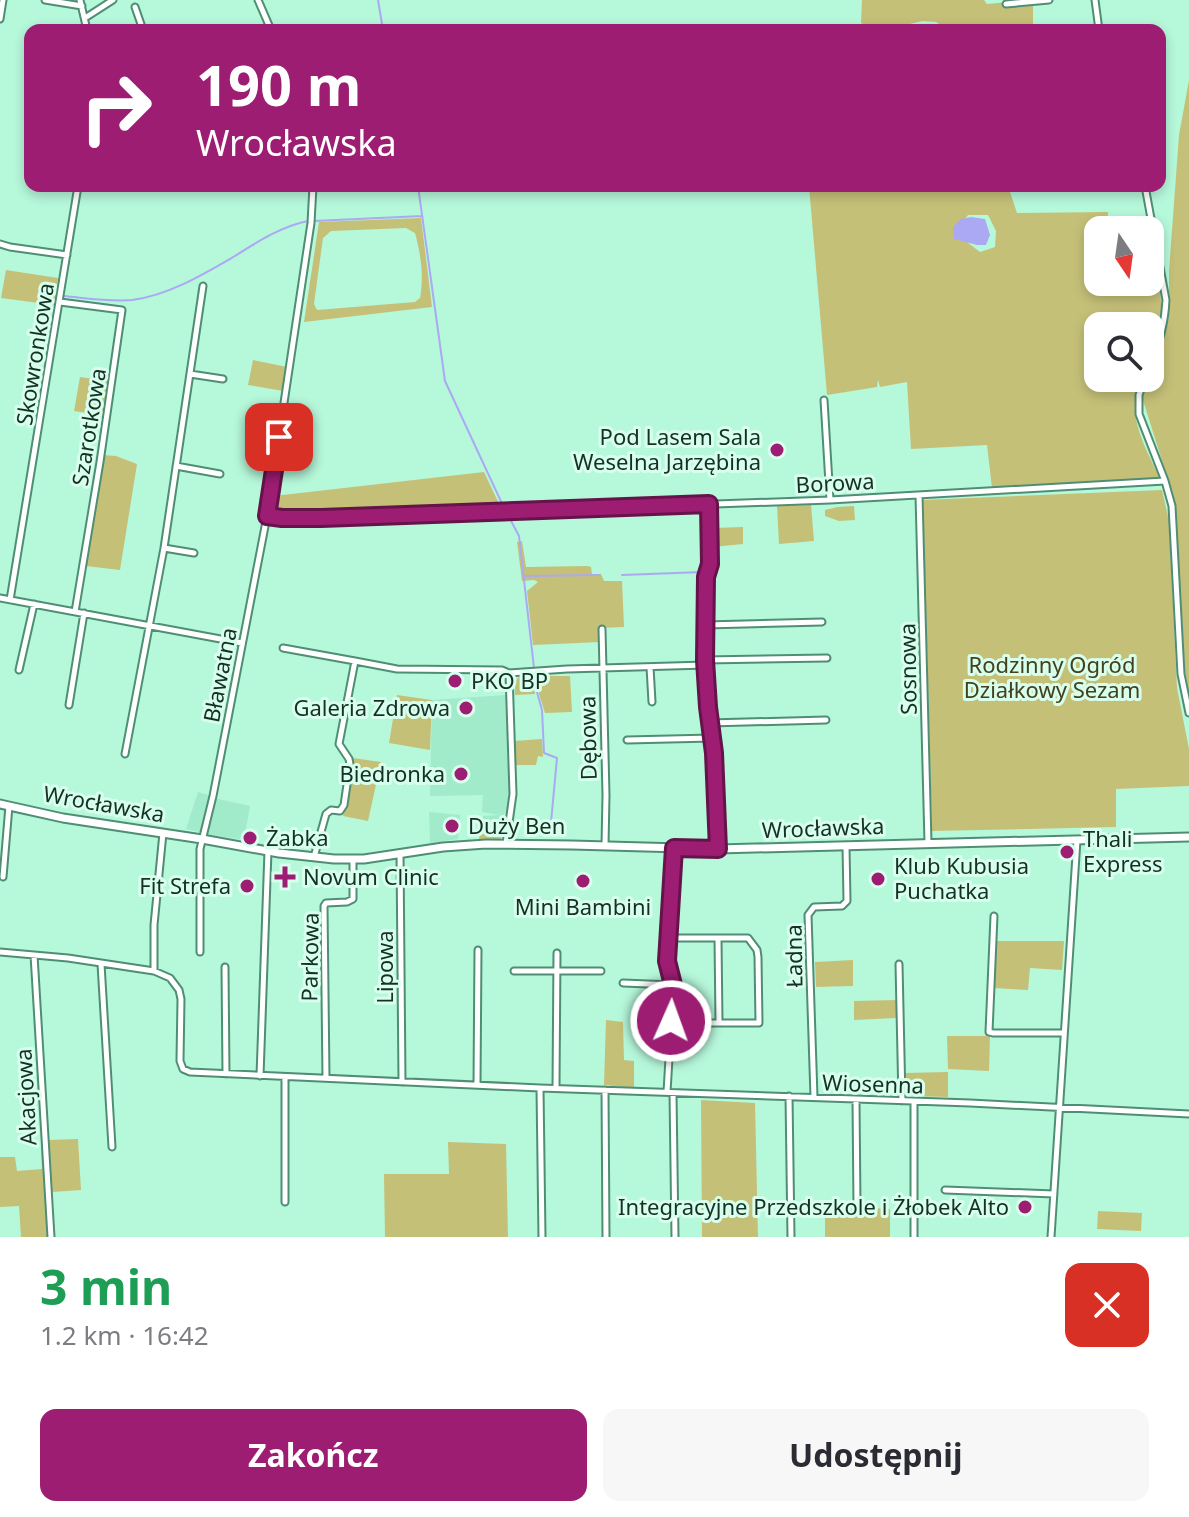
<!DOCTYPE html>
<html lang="pl">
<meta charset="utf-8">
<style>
body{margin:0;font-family:"Noto Sans",sans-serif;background:#f7f7f7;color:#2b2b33;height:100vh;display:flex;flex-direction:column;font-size:30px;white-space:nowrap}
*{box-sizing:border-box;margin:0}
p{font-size:26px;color:#7c7c81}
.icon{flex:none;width:44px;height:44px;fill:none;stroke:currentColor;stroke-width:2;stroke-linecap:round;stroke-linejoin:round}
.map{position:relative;height:1237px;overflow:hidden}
.panel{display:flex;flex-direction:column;background:#fff;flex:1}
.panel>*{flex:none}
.guide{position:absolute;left:24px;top:24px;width:1142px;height:168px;border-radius:16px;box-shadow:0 4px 12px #0003;background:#9c1d72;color:#fff;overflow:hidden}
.needle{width:52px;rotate:167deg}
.buttons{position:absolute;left:1084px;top:216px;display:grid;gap:16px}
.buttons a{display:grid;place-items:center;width:80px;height:80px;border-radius:16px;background:#fff;box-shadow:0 4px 12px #0003;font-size:40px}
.pin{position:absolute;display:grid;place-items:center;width:68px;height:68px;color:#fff;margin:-34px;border-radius:16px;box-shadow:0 4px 12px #0006}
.me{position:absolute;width:88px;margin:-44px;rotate:2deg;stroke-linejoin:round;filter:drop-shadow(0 0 6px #0008)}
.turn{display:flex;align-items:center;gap:28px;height:168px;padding:0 40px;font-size:36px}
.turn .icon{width:104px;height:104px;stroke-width:2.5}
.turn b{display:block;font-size:56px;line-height:68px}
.round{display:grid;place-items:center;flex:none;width:84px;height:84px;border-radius:16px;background:#f7f7f7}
.summary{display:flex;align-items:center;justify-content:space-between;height:136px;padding:0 40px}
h1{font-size:48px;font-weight:700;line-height:60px;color:#1e9e55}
.primary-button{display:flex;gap:16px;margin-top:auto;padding:16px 40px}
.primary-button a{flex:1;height:92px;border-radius:16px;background:#9c1d72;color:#fff;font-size:32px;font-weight:700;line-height:92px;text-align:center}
.primary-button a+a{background:#f7f7f7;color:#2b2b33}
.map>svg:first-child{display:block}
.built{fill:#a1eaca}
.green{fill:#c5c078;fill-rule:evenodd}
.water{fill:#aca9f4}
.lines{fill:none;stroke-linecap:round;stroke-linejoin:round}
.stream{stroke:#aca9f4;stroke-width:2}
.minor-casing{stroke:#4f8e74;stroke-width:9}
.tertiary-casing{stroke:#4f8e74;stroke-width:11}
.minor{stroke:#fff;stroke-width:5}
.tertiary{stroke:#fff;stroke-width:7}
.route-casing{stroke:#65134a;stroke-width:20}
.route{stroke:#9c1d72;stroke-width:14}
.poi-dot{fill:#9c1d72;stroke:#d8ffed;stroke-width:3}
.labels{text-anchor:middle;stroke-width:6;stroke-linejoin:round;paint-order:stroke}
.street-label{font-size:22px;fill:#153025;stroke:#d8ffed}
.poi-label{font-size:22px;fill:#153025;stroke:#d8ffed;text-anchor:start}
.park-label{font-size:22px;fill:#44411d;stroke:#d8ffed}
</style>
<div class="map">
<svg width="1189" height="1237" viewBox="0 0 1189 1237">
<rect width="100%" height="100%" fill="#b6f8da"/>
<!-- built -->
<path class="built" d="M 506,695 L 509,803 L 504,815 L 505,823 L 483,823 L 483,816 L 499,815 L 482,812 L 483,795 L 430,796 L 432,700 Z
M 198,792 L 211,796 L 204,833 L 186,829 Z
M 214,798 L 250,806 L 244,840 L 207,834 Z
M 429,812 L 460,815 L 458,839 L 430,843 Z"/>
<!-- green -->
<path class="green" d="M 862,0 L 984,0 L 987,4 L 1033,0 L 1033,30 L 949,30 L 936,22 L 922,21 L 886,30 L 875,30 L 861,23 Z
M 1189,80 L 1189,696 L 1185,671 L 1176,517 L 1169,483 L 1142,397 L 1161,344 L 1169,317 L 1169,271 L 1179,135 Z
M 809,186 L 1008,186 L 1017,213 L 1108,212 L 1107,230 L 1098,230 L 1098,282 L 1150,282 L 1150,269 L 1158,269 L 1162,312 L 1159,329 L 1150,354 L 1150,326 L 1098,326 L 1098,378 L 1140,378 C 1126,417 1144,443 1160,479 L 992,488 L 987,445 L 911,449 L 907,382 L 880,387 L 878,380 L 877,387 L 827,395 ZM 968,215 L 988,215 L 996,231 L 995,247 L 980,252 L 955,233 Z
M 421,218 L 432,307 L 304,322 L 319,222 ZM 406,228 L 415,233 C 421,255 424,276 420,298 L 415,302 L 317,310 L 314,304 L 323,238 L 331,231 Z
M 6,270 L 58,278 L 54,305 L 1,298 Z
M 253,360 L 287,367 L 283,391 L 248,385 Z
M 80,377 L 107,381 L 103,415 L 74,411 Z
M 103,455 L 116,456 L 137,464 L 120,570 L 86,566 Z
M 484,472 L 502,510 L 286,516 L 271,512 L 274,496 Z
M 1162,490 L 1169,521 L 1177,688 L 1189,749 L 1189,786 L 1116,789 L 1116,827 L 932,831 L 923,500 Z
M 811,505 L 814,541 L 779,544 L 777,506 Z
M 854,506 L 855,520 L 839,521 L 825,516 L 825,510 L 837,507 Z
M 743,527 L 743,544 L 713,547 L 712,528 Z
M 522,541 L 526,567 L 587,566 L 591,567 L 592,574 L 601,574 L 604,581 L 622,581 L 624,627 L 599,628 L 600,642 L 533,645 L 527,591 L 538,582 L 534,580 L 522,581 L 517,542 Z
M 537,676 L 570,676 L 572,712 L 545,713 L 539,694 Z
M 519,677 L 533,677 L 535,694 L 515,695 L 515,681 Z
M 397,695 L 432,700 L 430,750 L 389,743 Z
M 542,739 L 543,757 L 538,756 L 536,765 L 515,765 L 514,741 Z
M 353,758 L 381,762 L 368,821 L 343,816 Z
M 481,823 L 505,823 L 502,837 L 498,840 L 479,840 Z
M 997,941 L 1064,941 L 1062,970 L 1030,968 L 1028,990 L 994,988 Z
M 853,960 L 853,986 L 816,987 L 815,962 Z
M 897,1000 L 896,1018 L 854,1020 L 854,1001 Z
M 606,1020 L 623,1022 L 624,1060 L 634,1061 L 634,1088 L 604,1085 Z
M 947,1036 L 990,1036 L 989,1071 L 948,1069 Z
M 948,1072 L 948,1097 L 909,1096 L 906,1093 L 905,1073 Z
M 701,1100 L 755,1103 L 758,1237 L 702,1237 Z
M 78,1139 L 81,1190 L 52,1192 L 55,1237 L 21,1237 L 19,1206 L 0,1207 L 0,1157 L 15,1157 L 17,1171 L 42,1169 L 41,1145 L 48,1144 L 48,1140 Z
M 448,1142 L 506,1144 L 508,1237 L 385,1237 L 384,1174 L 449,1174 Z
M 825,1205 L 890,1209 L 890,1237 L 825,1237 Z
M 1098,1211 L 1142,1213 L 1141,1231 L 1097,1229 Z"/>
<!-- water -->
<path class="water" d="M 971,217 L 985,219 L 990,235 L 986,245 L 977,245 L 954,239 L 953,227 L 961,219 Z"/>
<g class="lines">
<!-- stream -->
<path class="stream" d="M 378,0 L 383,30
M 418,186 L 445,381 L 505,510
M 314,221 L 422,216
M 64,296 C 86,298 110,302 132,300 C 169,295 204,274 235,256 C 257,242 282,226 308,221
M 508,515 L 519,536 L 534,668
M 622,575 L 703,572
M 524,576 L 599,575
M 535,676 L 537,692 L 542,710 L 544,753 L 557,758 L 550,833"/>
<defs>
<path id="minor" d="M 45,0 L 82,6
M 80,0 L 87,30
M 258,0 L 271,30
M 1095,0 L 1099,30
M 1006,4 L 1049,0
M 135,7 L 143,30
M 85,18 L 113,0
M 0,19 L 3,0
M 1145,186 L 1166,300 C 1165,324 1159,343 1150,365
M 0,244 L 10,247 L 67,255
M 60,302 L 122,310 L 100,462 L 75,612
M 190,374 L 223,379
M 1145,378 L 1139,395 L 1139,414 L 1165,481 L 1172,506 L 1181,674 L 1189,713
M 824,400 L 830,500
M 176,466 L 220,474
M 919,495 L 928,843
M 709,504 L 710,559 L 706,577 L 705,660 L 708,707 L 714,753 L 718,849
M 267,516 L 282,518 L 321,518 L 830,500 L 1165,481
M 164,548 L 194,553
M 0,598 L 242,643
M 10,600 L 78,186
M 705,625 L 822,622
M 602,629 L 606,795 L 605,846
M 283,648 L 355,661 L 339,744 L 349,759 L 350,764 L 344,805 L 340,811 L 331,810 L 326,814 L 314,857
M 705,660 L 827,658
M 355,661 L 397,669 L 502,670 L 509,673 L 567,669 L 706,665
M 650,667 L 652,702
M 19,670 L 34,604
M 69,705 L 84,613
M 709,723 L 826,720
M 627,740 L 712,738
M 125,754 L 164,548 L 203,286
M 506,844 L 513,794 L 509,673
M 400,853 L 402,1082
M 3,877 L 9,806
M 994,916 L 989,1032 L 993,1033 L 1063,1033
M 668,938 L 748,938 L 757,950 L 758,957 L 759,1023 L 678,1023 L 671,1021
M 718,938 L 719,1023
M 0,952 L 68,958 L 154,971 L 170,978 L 179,990 L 181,999 L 180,1061 L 183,1069 L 190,1072 L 540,1088 L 970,1103 L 1189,1114
M 200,952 L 200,849 L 213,796 L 267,516 L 311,223 L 313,186
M 34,955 L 51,1237
M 101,964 L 112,1147
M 899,964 L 902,1101
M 225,967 L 226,1074
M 154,971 L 154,925 L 163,833
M 514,971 L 601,971
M 623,983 L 673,985
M 260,1076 L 268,851
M 326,1078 L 324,906 L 326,903 L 347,902 L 353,899 L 353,859
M 477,1085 L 478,950
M 540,1088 L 542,1237
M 556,1088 L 557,953
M 605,1090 L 606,1237
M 667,1092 L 673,991 L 667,961 L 674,848
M 673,1093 L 675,1237
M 789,1096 L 791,1237
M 814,1097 L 808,915 L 814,907 L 842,906 L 847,901 L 846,846
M 856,1100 L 857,1207
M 914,1102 L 914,1237
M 945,1190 L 1054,1194
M 285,1202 L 285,1077
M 1051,1237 L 1077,840"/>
<path id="tertiary" d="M 0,804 L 63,818 L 202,839 L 279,853 L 334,859 L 364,859 L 443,847 L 486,844 L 572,845 L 718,849 L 1189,837"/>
</defs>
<!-- minor casing -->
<use href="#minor" class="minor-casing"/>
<!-- tertiary casing -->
<use href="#tertiary" class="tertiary-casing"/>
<!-- minor -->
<use href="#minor" class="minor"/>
<!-- tertiary -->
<use href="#tertiary" class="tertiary"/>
</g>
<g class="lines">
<defs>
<path id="route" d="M 279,437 L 267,516 L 282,518 L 321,518 L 709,504 L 710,564 L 706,577 L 705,660 L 708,707 L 714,753 L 718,849 L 674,848 L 667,961 L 673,985 L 671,1021"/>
</defs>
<!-- route casing -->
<use href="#route" class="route-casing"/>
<!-- route -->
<use href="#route" class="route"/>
</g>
<!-- markers -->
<g class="poi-dot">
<circle cx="777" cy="450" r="8"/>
<circle cx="455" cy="681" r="8"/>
<circle cx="466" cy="708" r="8"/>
<circle cx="461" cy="774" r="8"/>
<circle cx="452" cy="826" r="8"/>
<circle cx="250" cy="838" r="8"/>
<circle cx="1067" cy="852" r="8"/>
<path d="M281 865h8v8h8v8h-8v8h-8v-8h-8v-8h8z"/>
<circle cx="878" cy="879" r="8"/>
<circle cx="583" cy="881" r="8"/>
<circle cx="247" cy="886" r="8"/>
<circle cx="1025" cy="1207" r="8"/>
</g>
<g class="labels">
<!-- street labels -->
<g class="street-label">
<text transform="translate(35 354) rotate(-81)" y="8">Skowronkowa</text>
<text transform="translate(89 427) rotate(-81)" y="8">Szarotkowa</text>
<text transform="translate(835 483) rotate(-3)" y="8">Borowa</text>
<text transform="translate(908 669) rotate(-91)" y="8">Sosnowa</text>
<text transform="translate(220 675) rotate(-79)" y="8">Bławatna</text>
<text transform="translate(588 738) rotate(-91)" y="8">Dębowa</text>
<text transform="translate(104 804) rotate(10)" y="8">Wrocławska</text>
<text transform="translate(823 828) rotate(-2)" y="8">Wrocławska</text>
<text transform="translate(794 956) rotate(-91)" y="8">Ładna</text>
<text transform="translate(310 957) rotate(-89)" y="8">Parkowa</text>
<text transform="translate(385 967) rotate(-90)" y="8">Lipowa</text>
<text transform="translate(873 1084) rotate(2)" y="8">Wiosenna</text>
<text transform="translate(26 1097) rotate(-93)" y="8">Akacjowa</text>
</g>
<!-- poi labels -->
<g class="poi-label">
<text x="761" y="445" text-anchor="end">Pod Lasem Sala<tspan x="761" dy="25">Weselna Jarzębina</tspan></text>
<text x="471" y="689">PKO BP</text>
<text x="450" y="716" text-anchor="end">Galeria Zdrowa</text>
<text x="445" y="782" text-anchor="end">Biedronka</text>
<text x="468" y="834">Duży Ben</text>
<text x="266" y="846">Żabka</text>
<text x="1083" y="847">Thali<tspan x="1083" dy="25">Express</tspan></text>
<text x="894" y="874">Klub Kubusia<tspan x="894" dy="25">Puchatka</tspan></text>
<text x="303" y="885">Novum Clinic</text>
<text x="231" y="894" text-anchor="end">Fit Strefa</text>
<text x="583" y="915" text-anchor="middle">Mini Bambini</text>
<text x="1009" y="1215" text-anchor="end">Integracyjne Przedszkole i Żłobek Alto</text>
</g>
<!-- park labels -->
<g class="park-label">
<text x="1052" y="673">Rodzinny Ogród<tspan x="1052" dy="25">Działkowy Sezam</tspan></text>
</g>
</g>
</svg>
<div class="buttons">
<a><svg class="needle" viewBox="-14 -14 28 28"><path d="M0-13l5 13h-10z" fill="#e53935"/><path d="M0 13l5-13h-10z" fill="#7c7c81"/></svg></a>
<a><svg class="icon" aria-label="search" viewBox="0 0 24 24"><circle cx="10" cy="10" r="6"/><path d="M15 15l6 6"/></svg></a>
</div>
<div class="pin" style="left:279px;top:437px;background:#d93025"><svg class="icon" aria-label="arrive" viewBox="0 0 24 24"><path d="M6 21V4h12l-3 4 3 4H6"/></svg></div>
<svg class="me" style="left:671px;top:1021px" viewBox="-20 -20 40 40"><circle r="17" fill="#9c1d72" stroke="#fff" stroke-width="3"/><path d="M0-11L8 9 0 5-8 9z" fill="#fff"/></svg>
<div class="guide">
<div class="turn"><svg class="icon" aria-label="right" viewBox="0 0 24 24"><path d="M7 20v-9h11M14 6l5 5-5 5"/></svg><div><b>190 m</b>Wrocławska</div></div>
</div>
</div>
<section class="panel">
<div class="summary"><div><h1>3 min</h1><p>1.2 km · 16:42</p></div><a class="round" style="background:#d93025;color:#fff"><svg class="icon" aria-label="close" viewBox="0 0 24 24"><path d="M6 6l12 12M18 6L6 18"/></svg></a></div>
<div class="primary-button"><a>Zakończ</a><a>Udostępnij</a></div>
</section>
